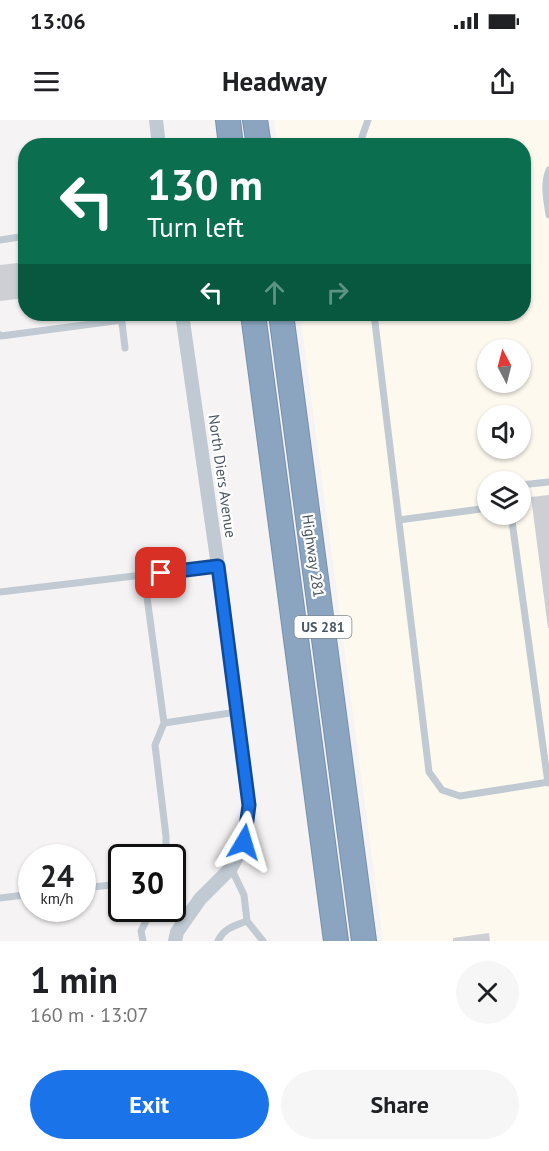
<!DOCTYPE html>
<meta charset="utf-8">
<style>
body{margin:0;font-family:"PT Sans",sans-serif;background:#f6f6f6;color:#202124;height:100vh;display:flex;flex-direction:column;font-size:22px;white-space:nowrap}
*{box-sizing:border-box;margin:0}
p{font-size:20px;color:#757577}
.icon{flex:none;width:33px;height:33px;fill:none;stroke:currentColor;stroke-width:2;stroke-linecap:round;stroke-linejoin:round}
.map{position:relative;height:821px;overflow:hidden}
.drawer{display:flex;flex-direction:column;background:#fff;flex:1}
.drawer>*{flex:none}
.guide{position:absolute;left:18px;top:18px;width:513px;height:183px;border-radius:24px;box-shadow:0 2px 4px #0004;background:#0b6e4f;color:#fff;overflow:hidden}
.needle{width:39px;rotate:353deg}
.buttons{position:absolute;left:477px;top:219px;display:grid;gap:12px}
.buttons a{display:grid;place-items:center;width:54px;height:54px;border-radius:50%;background:#fff;box-shadow:0 2px 4px #0004;font-size:30px}
.speed{position:absolute;left:18px;top:724px;display:flex;gap:12px;font-size:30px;font-weight:700;text-align:center}
.speed>*{display:grid;place-content:center;width:78px;height:78px;border-radius:50%;background:#fff;box-shadow:0 2px 4px #0004;line-height:1}
.speed small{font-size:15px;font-weight:400}
.speed .limit{border:3px solid #111;border-radius:9px;background:#fff;color:#111}
.pin{position:absolute;display:grid;place-items:center;width:51px;height:51px;color:#fff;margin:-26px;border-radius:12px;box-shadow:0 3px 9px #0006}
.me{position:absolute;width:66px;margin:-33px;rotate:7deg;stroke-linejoin:round;filter:drop-shadow(0 0 4px #0008)}
.turn{display:flex;align-items:center;gap:21px;height:126px;padding:0 30px;font-size:27px}
.turn .icon{width:78px;height:78px;stroke-width:2.5}
.turn b{display:block;font-size:42px;line-height:51px}
.lanes{display:flex;align-items:center;height:57px;padding:0 30px;background:#0003;justify-content:center;gap:30px;direction:ltr}
.lanes .off{opacity:.35}
.round{display:grid;place-items:center;flex:none;width:63px;height:63px;border-radius:32px;background:#f6f6f6}
.overview{display:flex;align-items:center;justify-content:space-between;height:102px;padding:0 30px}
h1{font-size:36px;font-weight:600;line-height:45px}
.cta{display:flex;gap:12px;margin-top:auto;padding:12px 30px}
.cta a{flex:1;height:69px;border-radius:36px;background:#1a73e8;color:#fff;font-size:24px;font-weight:600;line-height:69px;text-align:center}
.cta a+a{background:#f6f6f6;color:#202124}
.status{display:flex;justify-content:space-between;align-items:center;height:42px;padding:0 30px;background:#fff;direction:ltr}
.status svg{height:16px;fill:currentColor}
header{display:flex;justify-content:space-between;align-items:center;height:78px;padding:0 30px;background:#fff;font-size:27px;font-weight:600}
.map>svg:first-child{display:block}
.commercial{fill:#fdf9ef;fill-rule:evenodd}
.building{fill:#cdcfd5}
.lines{fill:none;stroke-linecap:round;stroke-linejoin:round}
.highway-casing{stroke:#7690ad;stroke-width:26}
.lane{stroke:#c1cad2;stroke-width:7}
.street{stroke:#c1cad2;stroke-width:14}
.highway{stroke:#8ba5c1;stroke-width:24}
.route-casing{stroke:#114b97;stroke-width:15}
.route{stroke:#1a73e8;stroke-width:10}
.labels{text-anchor:middle;stroke-width:4.5;stroke-linejoin:round;paint-order:stroke}
.shield{fill:#fff;stroke:#808990;stroke-width:1.5}
.shield-label{font-size:14px;font-weight:bold;fill:#4a5661}
.street-label{font-size:15px;fill:#4a5661;stroke:#fff}
</style>
<div class="status"><b>13:06</b><svg viewBox="0 0 49 12"><path d="M0 12V9h3v3zM5 12V6h3v6zM10 12V3h3v9zM15 12V0h3v12zM26 1h20v11H26zM47 4h2v5h-2z"/></svg></div>
<header><svg class="icon" aria-label="menu" viewBox="0 0 24 24"><path d="M4 6h16M4 12h16M4 18h16"/></svg>Headway<svg class="icon" aria-label="share" viewBox="0 0 24 24"><path d="M12 15V3M7 8l5-5 5 5M5 13v7h14v-7"/></svg></header>
<div class="map">
<svg width="549" height="821" viewBox="0 0 549 821">
<rect width="100%" height="100%" fill="#f5f3f3"/>
<!-- commercial -->
<path class="commercial" d="M 274,0 L 549,0 L 549,821 L 383,821 L 300,194 L 524,194 L 524,26 L 277,25 ZM 488,230 L 520,230 L 520,262 L 488,262 ZM 488,296 L 520,296 L 520,328 L 488,328 ZM 488,362 L 520,362 L 520,394 L 488,394 Z"/>
<!-- building -->
<path class="building" d="M 26,142 L 26,178 L 0,181 L 0,145 Z
M 549,375 L 549,508 L 548,508 L 531,377 Z
M 489,813 L 490,821 L 453,821 L 453,818 Z"/>
<g class="lines">
<defs>
<path id="highway" d="M 228,0 L 231,26
M 255,0 L 259,26
M 253,194 L 336,821
M 281,194 L 364,821"/>
</defs>
<!-- highway casing -->
<use href="#highway" class="highway-casing"/>
<!-- lane -->
<path class="lane" d="M 361,26 L 362,17 L 368,0
M 549,50 C 543,65 547,80 549,95
M 0,120 L 26,116
M 121,194 L 125,228
M 374,194 L 429,652 L 442,670 L 460,676 L 549,662
M 0,215 L 1,216 L 122,200
M 520,365 L 549,362
M 511,394 L 548,663
M 399,400 L 488,388
M 144,455 L 164,603 L 155,625 L 166,716 L 166,738
M 0,472 L 218,446
M 164,603 L 237,592
M 231,748 L 244,775 L 247,801 L 263,821
M 82,768 L 122,764
M 0,778 L 32,774
M 143,821 L 141,811 L 152,789
M 218,821 C 224,808 234,806 247,801"/>
<!-- street -->
<path class="street" d="M 156,0 L 159,26
M 175,821 L 177,812 L 200,779 L 231,748 L 245,722 L 249,685 L 218,446 L 182,194"/>
<!-- highway -->
<use href="#highway" class="highway"/>
</g>
<g class="lines">
<defs>
<path id="route" d="M 161,453 L 218,446 L 249,685 L 244,722"/>
</defs>
<!-- route casing -->
<use href="#route" class="route-casing"/>
<!-- route -->
<use href="#route" class="route"/>
</g>
<g class="labels">
<!-- shield labels -->
<rect class="shield" x="294.5" y="496" width="57" height="22" rx="4.5"/>
<g class="shield-label">
<text x="323" y="512">US 281</text>
</g>
<!-- street labels -->
<g class="street-label">
<text transform="translate(222 356) rotate(82)" y="5">North Diers Avenue</text>
<text transform="translate(313 436) rotate(82)" y="5">Highway 281</text>
</g>
</g>
</svg>
<div class="buttons">
<a><svg class="needle" viewBox="-14 -14 28 28"><path d="M0-13l5 13h-10z" fill="#e53935"/><path d="M0 13l5-13h-10z" fill="#757577"/></svg></a>
<a><svg class="icon" aria-label="sound" viewBox="0 0 24 24"><path d="M4 9h4l5-4v14l-5-4H4zM17 9q2 3 0 6"/></svg></a>
<a><svg class="icon" aria-label="layers" viewBox="0 0 24 24"><path d="M12 4l9 5-9 5-9-5zM3 14l9 5 9-5"/></svg></a>
</div>
<div class="speed"><div>24<small>km/h</small></div><div class="limit">30</div></div>
<div class="pin" style="left:161px;top:453px;background:#d93025"><svg class="icon" aria-label="arrive" viewBox="0 0 24 24"><path d="M6 21V4h12l-3 4 3 4H6"/></svg></div>
<svg class="me" style="left:244px;top:722px" viewBox="-20 -20 40 40"><path d="M0-17L14 15 0 8-14 15z" fill="#1a73e8" stroke="#fff" stroke-width="4"/></svg>
<div class="guide">
<div class="turn"><svg class="icon" aria-label="left" viewBox="0 0 24 24"><path d="M17 20v-9H6M10 6l-5 5 5 5"/></svg><div><b>130 m</b>Turn left</div></div>
<div class="lanes"><svg class="icon" aria-label="left" viewBox="0 0 24 24"><path d="M17 20v-9H6M10 6l-5 5 5 5"/></svg><svg class="icon off" aria-label="ahead" viewBox="0 0 24 24"><path d="M12 20V5M6 11l6-6 6 6"/></svg><svg class="icon off" aria-label="right" viewBox="0 0 24 24"><path d="M7 20v-9h11M14 6l5 5-5 5"/></svg></div>
</div>
</div>
<section class="drawer">
<div class="overview"><div><h1>1 min</h1><p>160 m · 13:07</p></div><a class="round"><svg class="icon" aria-label="close" viewBox="0 0 24 24"><path d="M6 6l12 12M18 6L6 18"/></svg></a></div>
<div class="cta"><a>Exit</a><a>Share</a></div>
</section>
